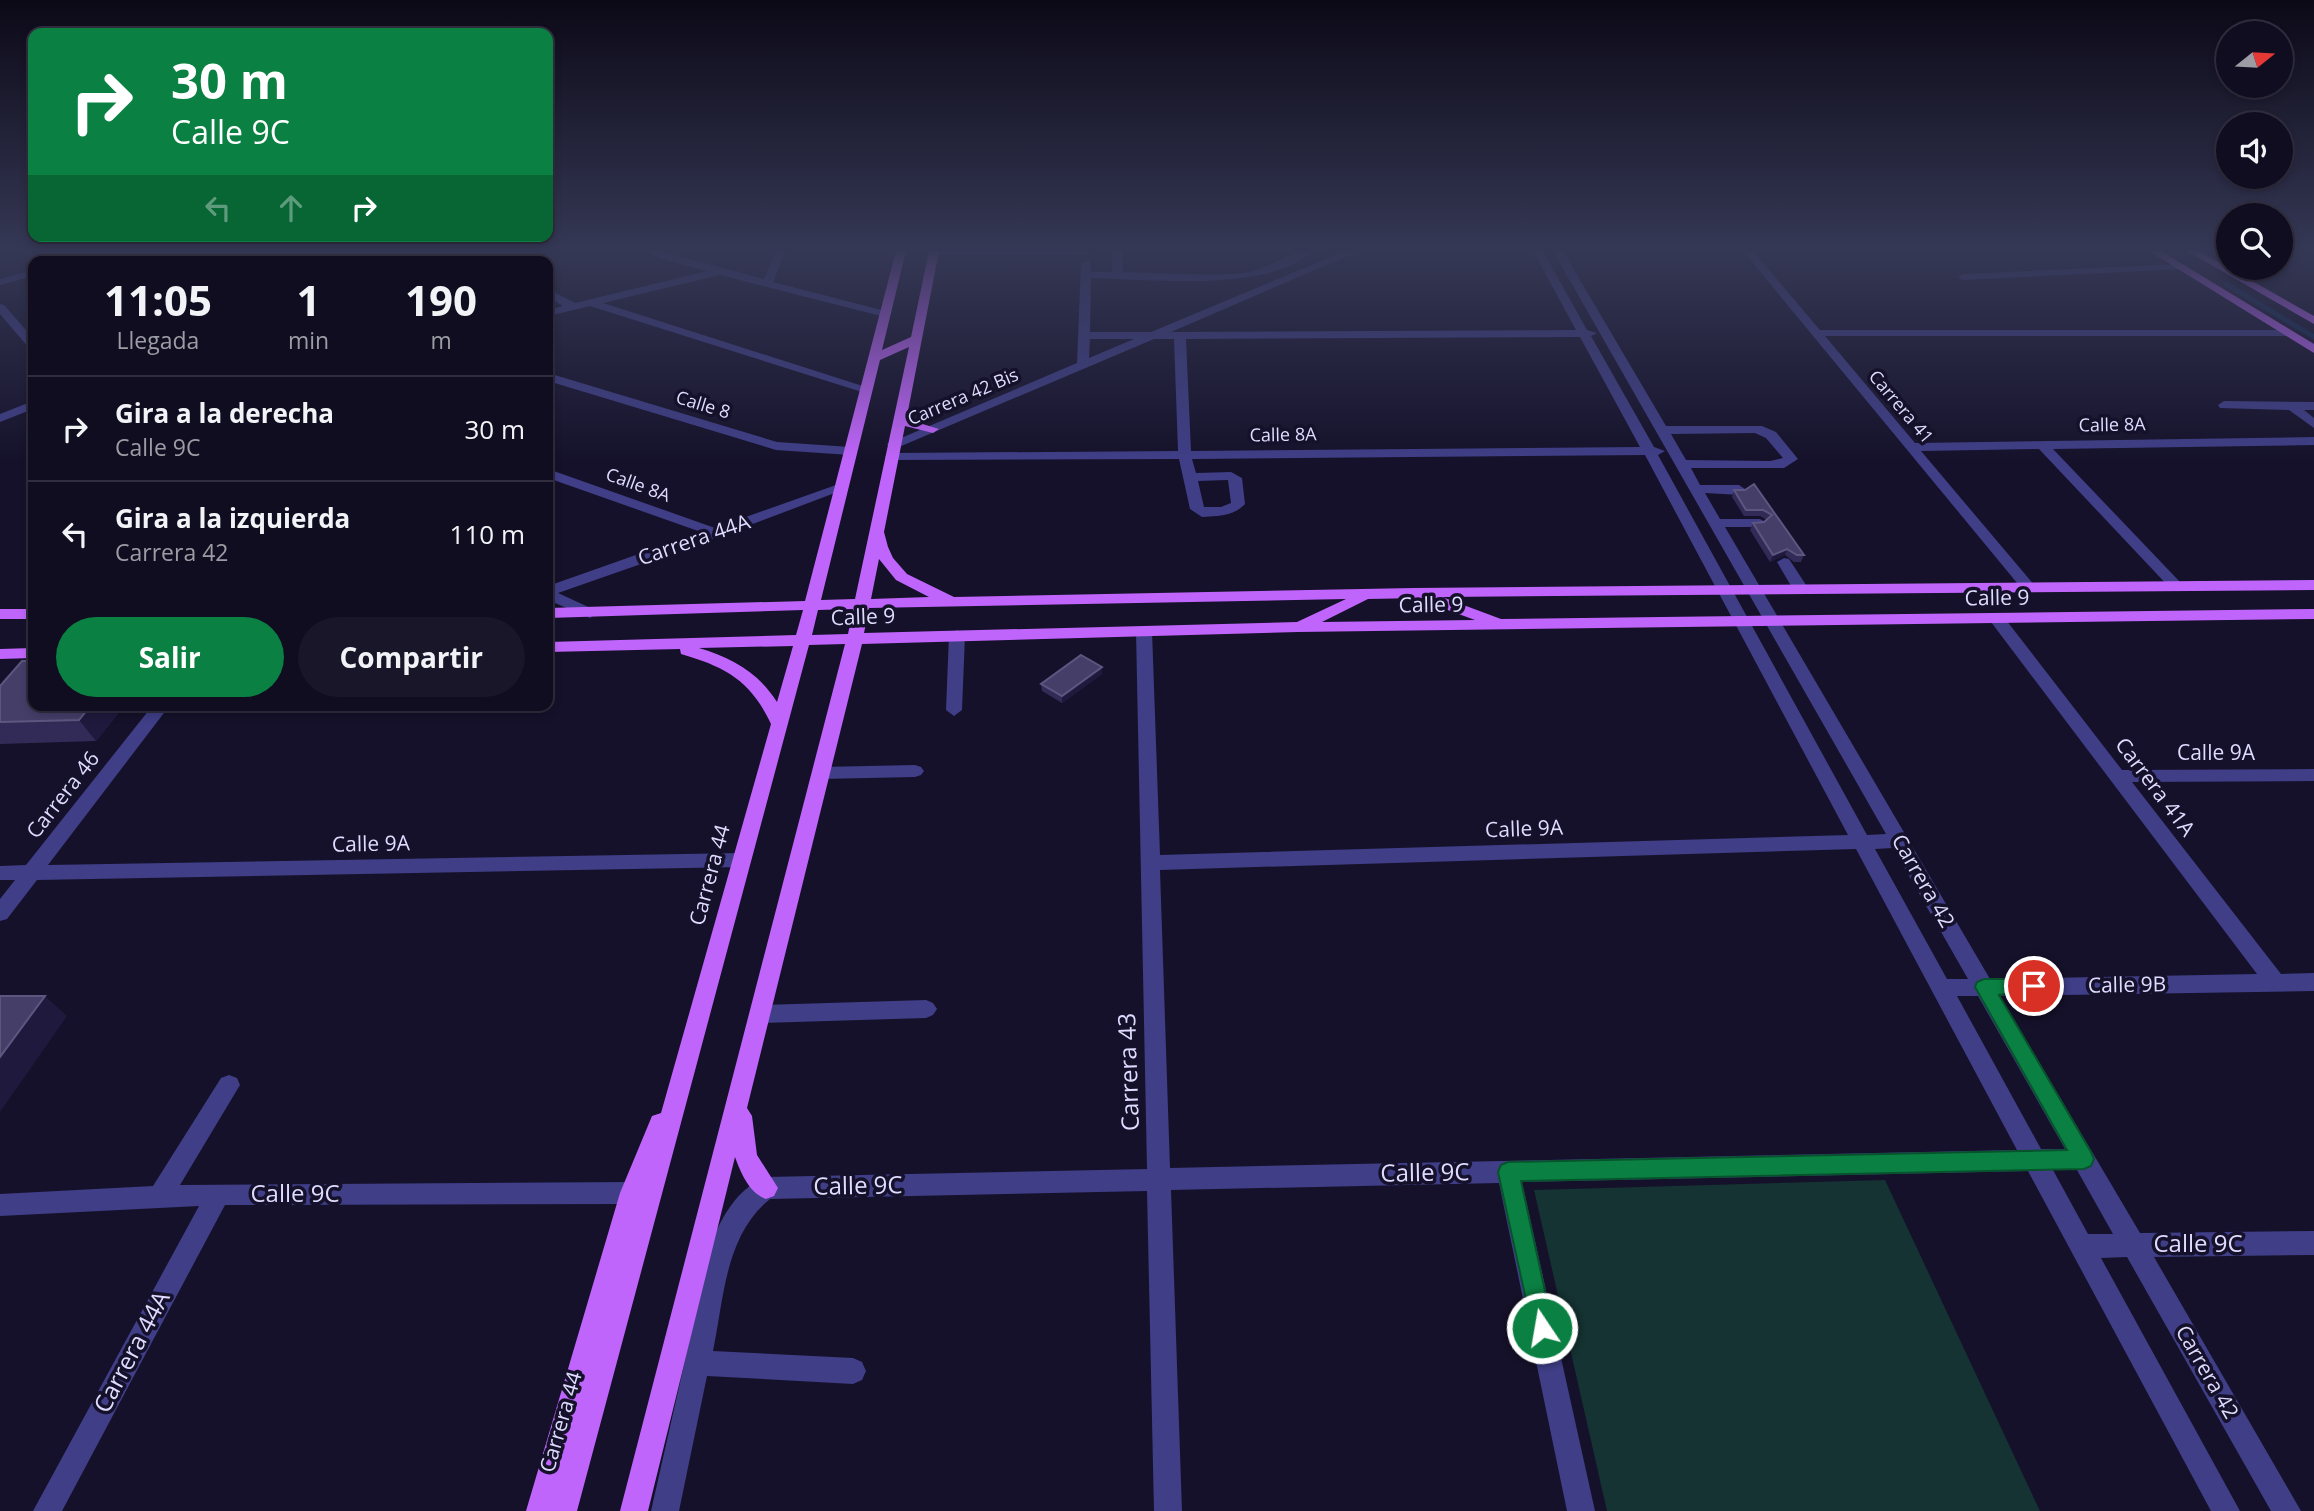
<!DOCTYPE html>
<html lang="es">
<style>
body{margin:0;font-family:"Open Sans",sans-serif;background:#191629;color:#f1f3f6;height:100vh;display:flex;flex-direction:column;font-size:26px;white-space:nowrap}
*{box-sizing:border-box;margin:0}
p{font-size:23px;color:#9c9ca5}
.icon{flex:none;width:38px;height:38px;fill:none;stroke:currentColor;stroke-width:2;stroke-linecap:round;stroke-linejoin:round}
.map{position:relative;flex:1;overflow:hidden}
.panel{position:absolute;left:28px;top:256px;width:525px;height:455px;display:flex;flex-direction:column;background:#100d20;border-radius:14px;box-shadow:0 4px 10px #0003,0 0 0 2px #302d3e}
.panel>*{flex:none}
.hud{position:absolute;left:28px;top:28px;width:525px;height:214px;border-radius:14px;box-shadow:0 4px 10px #0003,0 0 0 2px #302d3e;background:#0b8043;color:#fff;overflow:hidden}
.needle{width:46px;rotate:72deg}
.controls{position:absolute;left:2216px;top:21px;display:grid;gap:14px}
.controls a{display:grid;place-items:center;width:77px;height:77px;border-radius:50%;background:#100d20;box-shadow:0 4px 10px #0003,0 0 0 2px #302d3e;font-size:35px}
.pin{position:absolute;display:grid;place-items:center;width:60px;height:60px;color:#fff;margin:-30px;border:4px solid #fff;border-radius:50%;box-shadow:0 2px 7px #0007}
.me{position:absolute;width:77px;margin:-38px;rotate:348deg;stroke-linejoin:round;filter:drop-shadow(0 0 5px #0008)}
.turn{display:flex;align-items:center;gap:24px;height:147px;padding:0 28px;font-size:32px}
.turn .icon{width:91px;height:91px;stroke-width:2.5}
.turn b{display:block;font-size:49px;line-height:60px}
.lanes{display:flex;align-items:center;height:66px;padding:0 28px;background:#0003;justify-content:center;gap:35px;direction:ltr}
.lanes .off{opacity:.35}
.eta{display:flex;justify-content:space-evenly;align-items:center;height:119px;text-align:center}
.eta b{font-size:42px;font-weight:700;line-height:49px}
.primary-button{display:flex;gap:14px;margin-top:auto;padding:14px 28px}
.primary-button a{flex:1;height:80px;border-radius:42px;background:#0b8043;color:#fff;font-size:28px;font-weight:700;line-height:80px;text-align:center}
.primary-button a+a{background:#191629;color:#f1f3f6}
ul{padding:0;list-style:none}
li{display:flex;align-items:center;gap:21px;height:105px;padding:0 28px;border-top:2px solid #302d3e}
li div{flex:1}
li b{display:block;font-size:26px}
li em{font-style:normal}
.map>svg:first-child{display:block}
.green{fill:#143332}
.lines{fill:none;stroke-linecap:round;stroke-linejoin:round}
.stream{stroke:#10294f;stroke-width:5}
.minor{fill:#3f3e87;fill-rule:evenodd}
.major{fill:#c065fb;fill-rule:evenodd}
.wall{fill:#332b57}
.shaded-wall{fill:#1f193d}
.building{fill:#453e69;stroke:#5d5780;stroke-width:2}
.route{fill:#0b8043;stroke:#07532c;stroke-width:2}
.labels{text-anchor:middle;stroke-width:7;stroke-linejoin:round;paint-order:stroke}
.far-street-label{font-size:18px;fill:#dedbfe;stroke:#15112a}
.street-label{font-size:21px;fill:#dedbfe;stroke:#15112a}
.near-street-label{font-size:24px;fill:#dedbfe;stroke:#15112a}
</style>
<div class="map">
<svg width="2314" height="1511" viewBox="0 0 2314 1511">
<rect width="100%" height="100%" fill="#15112a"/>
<!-- green -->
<path class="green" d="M 1885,1180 L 2040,1511 L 1607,1511 L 1534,1190 Z"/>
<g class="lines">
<!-- stream -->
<path class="stream" d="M 2171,251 L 2187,261
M 2226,284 L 2314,337"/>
<!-- minor -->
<path class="minor" d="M 107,251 L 130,251 L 141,261 L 129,261 L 121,254 L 94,261 L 76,261 Z
M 297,251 L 309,251 L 321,261 L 309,261 Z
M 472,251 L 484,251 L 499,261 L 486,261 Z
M 647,251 L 660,251 L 764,279 L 776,251 L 786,251 L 773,282 L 889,312 L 891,314 L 885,317 L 720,275 L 603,303 L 872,389 L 870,392 L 862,392 L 590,306 L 548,316 L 548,310 L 563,306 L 548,297 L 548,289 L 575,303 L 707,271 L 660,259 Z
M 930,251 L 1090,251 L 1091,252 L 1086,255 L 934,255 Z
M 1112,251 L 1122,251 L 1123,272 C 1162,272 1204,277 1243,273 C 1268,270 1289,250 1314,251 C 1266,293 1153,279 1091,278 L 1090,332 L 1151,332 L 1345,251 L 1359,251 L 1171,332 L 1576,330 L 1533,251 L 1543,251 L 1587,330 L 1597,333 L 1591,336 L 1654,447 L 1665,451 L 1658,455 L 1867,835 L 1886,834 L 1553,251 L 1563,251 L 1666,426 L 1762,426 L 1776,432 L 1798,459 L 1784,468 L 1691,468 L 1700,485 L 1739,485 L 1748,491 L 1741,495 L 1705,493 L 1720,519 L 1760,519 L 1767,523 L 1760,527 L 1725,527 L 1990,979 L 2257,974 L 1991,622 L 1989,619 L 1991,616 L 2003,616 L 2122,770 L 2314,769 L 2314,781 L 2132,782 L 2281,974 L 2314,973 L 2314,991 L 2000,996 L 2140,1233 L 2314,1231 L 2314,1255 L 2154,1257 L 2301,1511 L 2271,1511 L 2127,1257 L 2101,1258 L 2240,1511 L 2211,1511 L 2028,1171 L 1522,1182 L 1595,1511 L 1567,1511 L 1499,1183 L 1171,1190 L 1182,1511 L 1154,1511 L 1147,1191 L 770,1199 C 725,1235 724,1298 713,1351 L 853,1358 L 862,1362 L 866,1371 L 862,1380 L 853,1384 L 707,1376 L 679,1511 L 651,1511 L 712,1241 C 723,1215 738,1188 766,1177 L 1147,1169 L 1136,631 L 1138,627 L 1150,627 L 1152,631 L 1160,855 L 1848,835 L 1645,455 L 1192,459 L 1196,473 L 1231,472 L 1242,478 L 1245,504 C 1234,516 1218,516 1202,517 L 1190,509 L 1179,459 L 887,460 L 885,457 L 892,453 L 1178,451 L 1174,339 L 1154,339 L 899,447 L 889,447 L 887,444 L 1077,363 L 1081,263 L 1090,261 L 1091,272 L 1112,272 ZM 1580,337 L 1640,447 L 1191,451 L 1186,339 ZM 1090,339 L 1134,339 L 1089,358 ZM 1755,433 L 1766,438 L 1783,458 L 1770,461 L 1686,460 L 1671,434 ZM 1228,480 L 1231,503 L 1221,507 L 1204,507 L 1198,481 ZM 1893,848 L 1968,979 L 1947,979 L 1875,849 ZM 1856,849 L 2017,1150 L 1170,1168 L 1160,870 ZM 1957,996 L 1978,996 L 2065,1149 L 2041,1149 ZM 2053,1170 L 2077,1170 L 2113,1234 L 2088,1234 Z
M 1743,251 L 1753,251 L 1820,330 L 2288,330 L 2294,333 L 2288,336 L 1825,336 L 1915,443 L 2314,437 L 2314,445 L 2053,449 L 2181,583 L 2184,586 L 2176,591 L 2171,589 L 2039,449 L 1921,451 L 2035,586 L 2027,591 L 2022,589 Z
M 2180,264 L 2184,265 L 2184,269 L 1963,280 L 1958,277 L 1963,274 Z
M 33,270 L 33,276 L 0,285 L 0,279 Z
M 0,304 L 4,305 L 33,338 L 33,348 L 29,348 L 0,314 Z
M 548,373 L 777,442 L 850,447 L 857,451 L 850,455 L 776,450 L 548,381 Z
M 33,401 L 33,409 L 0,422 L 0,414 Z
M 2224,401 L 2314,402 L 2314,410 L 2304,410 L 2314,418 L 2314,428 L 2289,410 L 2220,408 L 2218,405 Z
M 548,469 L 715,528 L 836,485 L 841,484 L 848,488 L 721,536 L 558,593 L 595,610 L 598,613 L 590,618 L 548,600 L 548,586 L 701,532 L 548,478 Z
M 1784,558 L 1789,559 L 1810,591 L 1807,594 L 1797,594 L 1794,591 L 1777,562 Z
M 957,630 L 965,635 L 962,710 L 954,716 L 946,710 L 949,635 Z
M 153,705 L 170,705 L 48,865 L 742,853 L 749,855 L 751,860 L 749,865 L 742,867 L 37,880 L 7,919 L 0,921 L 0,899 L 15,880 L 0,880 L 0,866 L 26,865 Z
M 915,765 L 921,767 L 924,771 L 921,775 L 915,777 L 821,779 L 815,777 L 812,773 L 815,769 L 821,767 Z
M 926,1000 L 933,1003 L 937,1009 L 933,1015 L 926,1018 L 760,1023 L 753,1020 L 749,1014 L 753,1008 L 760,1005 Z
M 229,1075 L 237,1078 L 240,1085 L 180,1185 L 632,1182 L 640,1185 L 644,1193 L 640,1201 L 632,1204 L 225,1205 L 62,1511 L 33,1511 L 199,1206 L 0,1216 L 0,1194 L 153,1186 L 221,1078 Z"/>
<!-- major -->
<path class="major" d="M 896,251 L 906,251 L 882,350 L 911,337 L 929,251 L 939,251 L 907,416 L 916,422 L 939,429 L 933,433 L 905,426 L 884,532 L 888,547 L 893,558 L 907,574 L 954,597 L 1414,588 L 2314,580 L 2314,590 L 1442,597 L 1501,619 L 2314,609 L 2314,619 L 1298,632 L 862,644 L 747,1108 L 752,1116 L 757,1155 L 778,1188 L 774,1196 L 766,1199 C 749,1193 741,1173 735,1157 L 648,1511 L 620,1511 L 845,644 L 809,645 L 577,1511 L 526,1511 L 620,1193 L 652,1116 L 661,1113 L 771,724 C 751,681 726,667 681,654 L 680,649 L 548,652 L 548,642 L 796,635 L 803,610 L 548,618 L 548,608 L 805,601 ZM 909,347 L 855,599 L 821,600 L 880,360 ZM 879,559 L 896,580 L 929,597 L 871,599 ZM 1421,598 L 1423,601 L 1475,620 L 1322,622 L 1368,599 ZM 1346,599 L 1297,622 L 864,633 L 869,608 ZM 853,609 L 848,634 L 812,635 L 818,610 ZM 793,646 L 777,702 C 758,672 732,658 699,648 Z
M 2149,251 L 2161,251 L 2314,344 L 2314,353 Z
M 2187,251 L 2199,251 L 2314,316 L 2314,324 Z
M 0,609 L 33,609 L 33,619 L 0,619 Z
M 33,648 L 33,658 L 0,659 L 0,649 Z"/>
</g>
<!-- wall -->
<path class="wall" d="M 1754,484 L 1804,555 L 1801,562 L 1794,562 L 1785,555 L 1770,562 L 1750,530 L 1753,523 L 1764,522 L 1767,520 L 1760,516 L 1744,516 L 1732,497 L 1734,490 L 1745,490 Z
M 1102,667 L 1102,674 L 1062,703 L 1042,691 L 1041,684 Z
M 0,686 L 33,705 L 125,705 L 96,741 L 0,744 Z"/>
<!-- shaded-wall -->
<path class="shaded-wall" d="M 1787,549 L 1785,555 L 1770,562 L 1773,555 Z
M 1102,667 L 1102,674 L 1062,703 L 1062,696 Z
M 91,705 L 125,705 L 96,741 L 79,720 Z
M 45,996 L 67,1016 L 0,1112 L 0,1057 Z"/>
<!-- building -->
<path class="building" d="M 1754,484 L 1804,555 L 1797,555 L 1787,549 L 1773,555 L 1753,523 L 1764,522 L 1772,515 L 1763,510 L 1746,510 L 1734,490 L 1745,490 Z
M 1081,655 L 1102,667 L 1062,696 L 1041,684 Z
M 22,661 L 33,661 L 33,705 L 91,705 L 79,720 L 0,722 L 0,686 Z
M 0,996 L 45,996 L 0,1057 Z"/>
<!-- sky -->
<linearGradient id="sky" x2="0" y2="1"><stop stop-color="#0c0917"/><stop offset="0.54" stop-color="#353855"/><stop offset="1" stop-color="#353855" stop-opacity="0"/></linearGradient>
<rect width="2314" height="462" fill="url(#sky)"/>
<!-- route -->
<path class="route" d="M 1984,979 L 2034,979 L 2041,981 L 2044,986 L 2041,992 L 1999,995 L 2091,1152 L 2094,1159 L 2091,1166 L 2084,1169 L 1521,1181 L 1553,1328 L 1550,1336 L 1542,1340 L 1534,1336 L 1498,1172 L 1501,1165 L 1508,1162 L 2067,1150 L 1975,987 L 1977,982 Z"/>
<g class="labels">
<!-- far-street labels -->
<g class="far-street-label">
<text transform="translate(963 397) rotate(-23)" y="6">Carrera 42 Bis</text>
<text transform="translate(703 405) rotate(17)" y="6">Calle 8</text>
<text transform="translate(1901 407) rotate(50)" y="6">Carrera 41</text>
<text transform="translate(2112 425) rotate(-1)" y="6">Calle 8A</text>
<text transform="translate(1283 435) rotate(-1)" y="6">Calle 8A</text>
<text transform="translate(638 485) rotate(20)" y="6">Calle 8A</text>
</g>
<!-- street labels -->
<g class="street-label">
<text transform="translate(694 540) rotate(-19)" y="7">Carrera 44A</text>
<text transform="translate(1997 598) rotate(-1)" y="7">Calle 9</text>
<text transform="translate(1431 605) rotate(-1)" y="7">Calle 9</text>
<text transform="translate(863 617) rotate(-2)" y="7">Calle 9</text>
<text x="2216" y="760">Calle 9A</text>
<text transform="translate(2155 787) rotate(53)" y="7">Carrera 41A</text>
<text transform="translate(63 795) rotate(-52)" y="7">Carrera 46</text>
<text transform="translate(1524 829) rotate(-2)" y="7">Calle 9A</text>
<text transform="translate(371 844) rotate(-1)" y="7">Calle 9A</text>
<text transform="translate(710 875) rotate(-75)" y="7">Carrera 44</text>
<text transform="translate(1923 881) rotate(60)" y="7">Carrera 42</text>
<text transform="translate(2127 985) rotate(-1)" y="7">Calle 9B</text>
<text transform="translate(2207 1372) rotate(60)" y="7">Carrera 42</text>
<text transform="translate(561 1422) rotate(-74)" y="7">Carrera 44</text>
</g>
<!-- near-street labels -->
<g class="near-street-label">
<text transform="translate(1129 1072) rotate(-92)" y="8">Carrera 43</text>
<text transform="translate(1425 1173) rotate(-1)" y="8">Calle 9C</text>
<text transform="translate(858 1186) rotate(-1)" y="8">Calle 9C</text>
<text x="295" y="1202">Calle 9C</text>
<text x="2198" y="1252">Calle 9C</text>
<text transform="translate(132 1352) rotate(-62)" y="8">Carrera 44A</text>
</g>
</g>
</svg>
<div class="controls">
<a><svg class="needle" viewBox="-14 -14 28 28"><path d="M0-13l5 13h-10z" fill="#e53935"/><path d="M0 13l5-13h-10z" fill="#9c9ca5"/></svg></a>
<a><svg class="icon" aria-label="sound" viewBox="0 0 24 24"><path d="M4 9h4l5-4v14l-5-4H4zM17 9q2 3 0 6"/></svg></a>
<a><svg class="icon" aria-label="search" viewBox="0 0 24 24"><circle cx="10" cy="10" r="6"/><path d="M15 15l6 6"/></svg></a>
</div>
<div class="pin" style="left:2034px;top:986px;background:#d93025"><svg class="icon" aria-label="arrive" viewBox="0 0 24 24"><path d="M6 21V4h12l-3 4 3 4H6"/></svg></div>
<svg class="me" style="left:1542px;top:1328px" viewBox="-20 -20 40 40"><circle r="17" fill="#0b8043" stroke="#fff" stroke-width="3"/><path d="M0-11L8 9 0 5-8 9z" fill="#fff"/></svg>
<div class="hud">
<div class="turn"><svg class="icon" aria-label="right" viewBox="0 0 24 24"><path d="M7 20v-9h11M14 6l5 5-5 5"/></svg><div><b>30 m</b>Calle 9C</div></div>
<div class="lanes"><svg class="icon off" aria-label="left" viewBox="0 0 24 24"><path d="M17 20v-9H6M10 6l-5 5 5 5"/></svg><svg class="icon off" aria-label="ahead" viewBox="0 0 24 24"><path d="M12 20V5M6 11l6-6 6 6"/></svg><svg class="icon" aria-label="right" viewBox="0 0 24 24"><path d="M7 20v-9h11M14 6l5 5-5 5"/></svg></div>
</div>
<section class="panel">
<div class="eta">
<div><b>11:05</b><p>Llegada</p></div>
<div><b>1</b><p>min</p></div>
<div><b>190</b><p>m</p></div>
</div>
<ul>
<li><svg class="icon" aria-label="right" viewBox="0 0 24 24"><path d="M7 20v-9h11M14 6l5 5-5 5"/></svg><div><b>Gira a la derecha</b><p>Calle 9C</p></div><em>30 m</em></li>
<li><svg class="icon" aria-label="left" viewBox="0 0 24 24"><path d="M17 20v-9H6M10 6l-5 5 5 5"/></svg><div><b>Gira a la izquierda</b><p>Carrera 42</p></div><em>110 m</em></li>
</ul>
<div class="primary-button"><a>Salir</a><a>Compartir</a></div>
</section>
</div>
